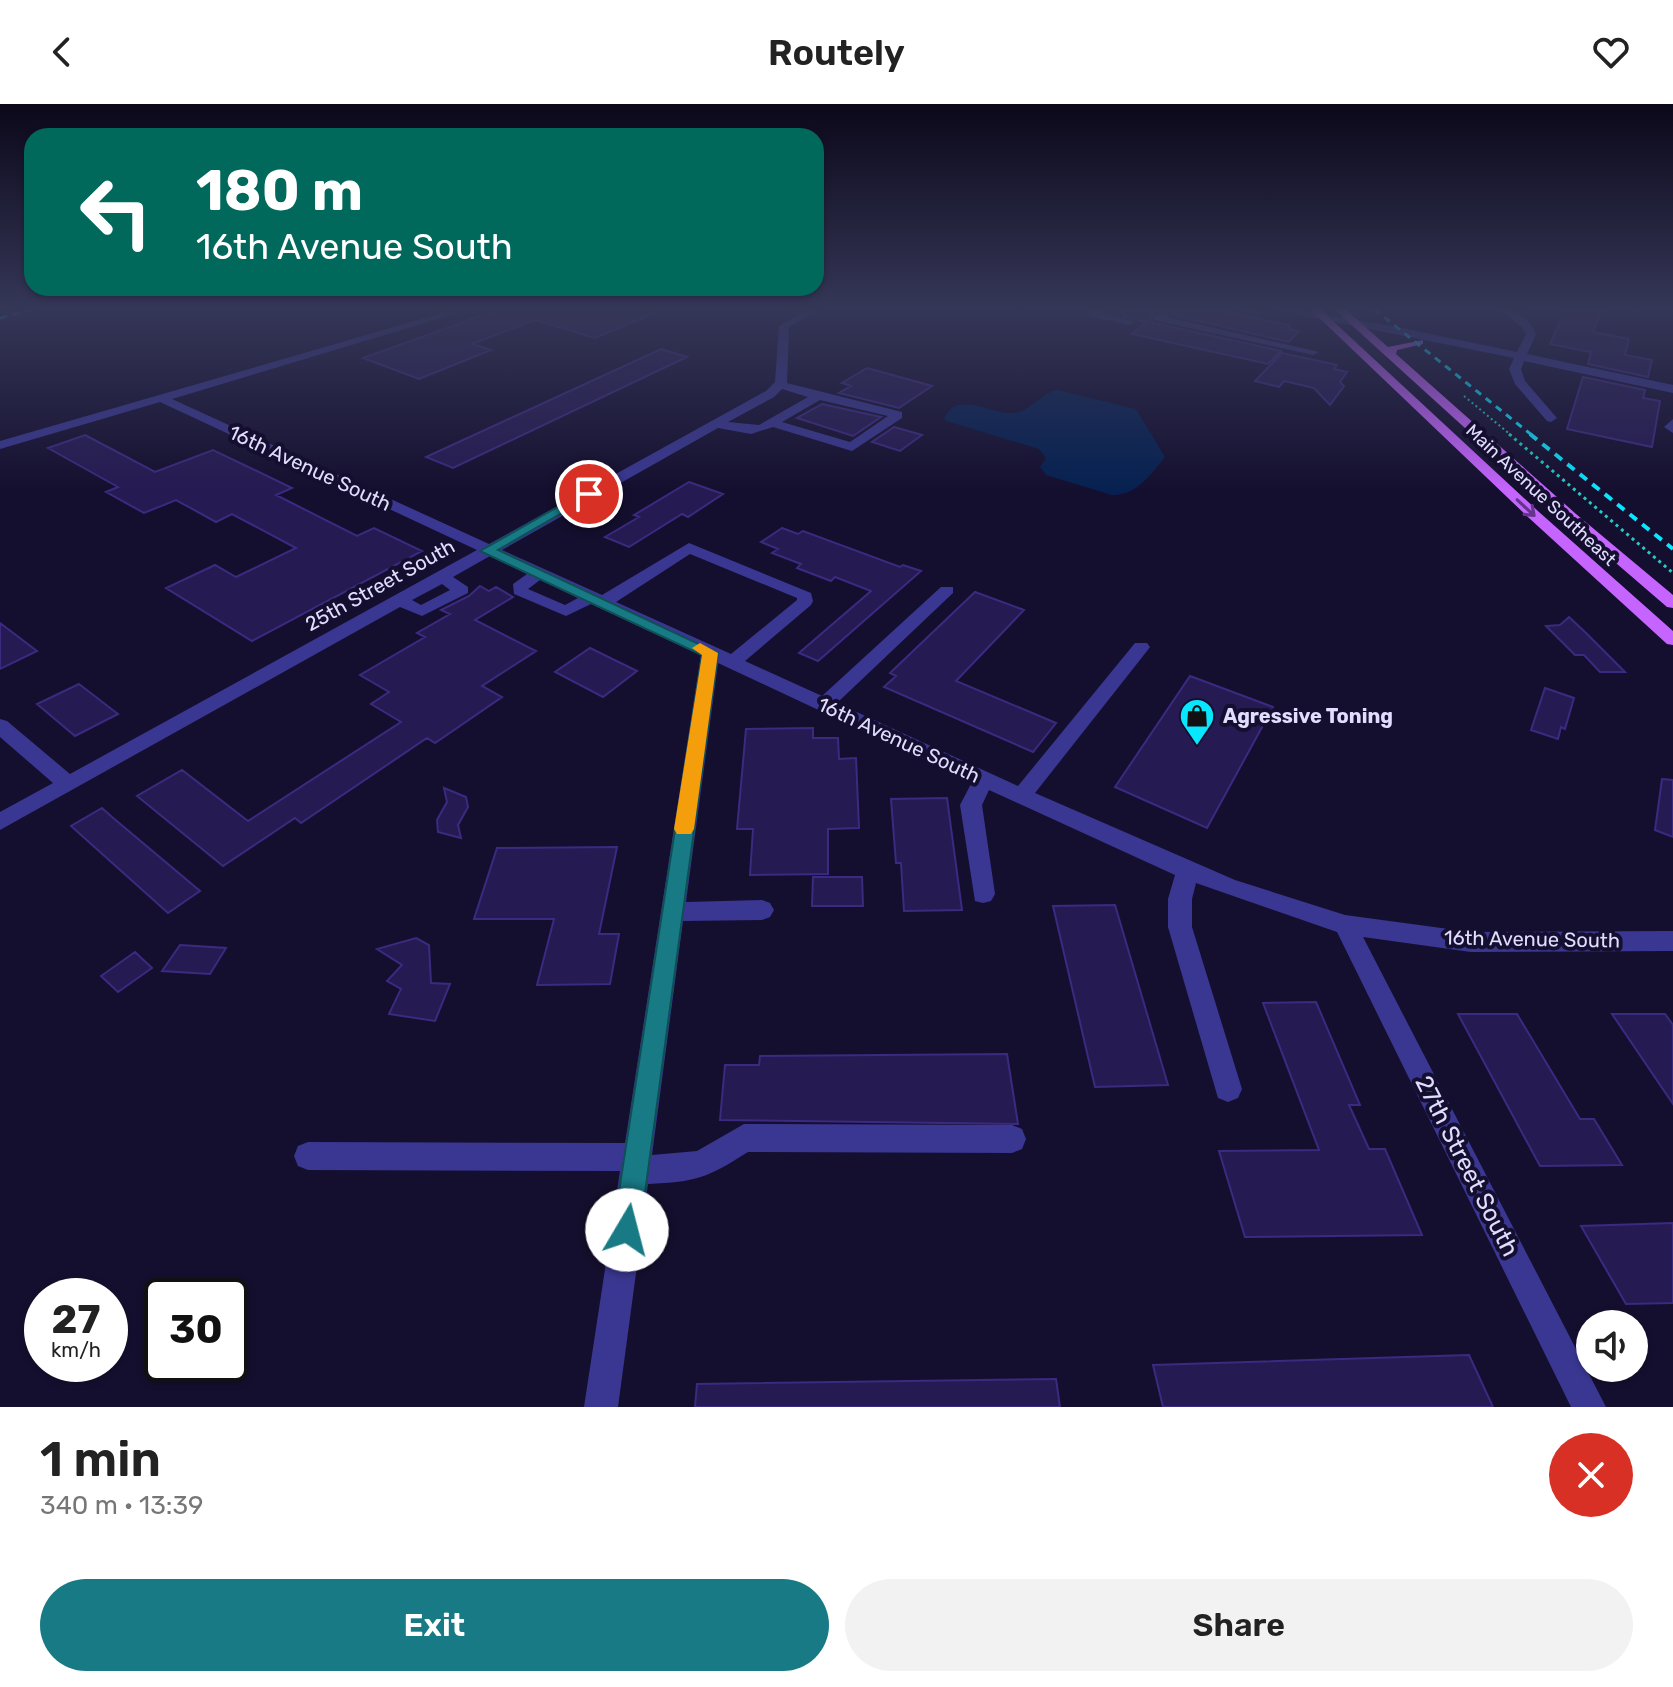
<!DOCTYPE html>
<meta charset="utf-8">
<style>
body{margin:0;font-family:Rubik,sans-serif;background:#f2f2f2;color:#222;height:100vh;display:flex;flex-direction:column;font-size:30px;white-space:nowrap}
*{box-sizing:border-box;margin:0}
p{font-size:26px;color:#767676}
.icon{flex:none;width:44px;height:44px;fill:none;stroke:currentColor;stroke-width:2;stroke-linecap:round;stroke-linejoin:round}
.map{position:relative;height:1303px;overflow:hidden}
.sheet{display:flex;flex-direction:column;background:#fff;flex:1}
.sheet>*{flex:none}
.hud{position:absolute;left:24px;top:24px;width:800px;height:168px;border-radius:24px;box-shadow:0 2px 6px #0004;background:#00695c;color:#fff;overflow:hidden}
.tools{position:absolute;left:1576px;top:1206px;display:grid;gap:16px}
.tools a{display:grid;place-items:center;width:72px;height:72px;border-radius:50%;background:#fff;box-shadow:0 2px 6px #0004;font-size:40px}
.speed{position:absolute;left:24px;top:1174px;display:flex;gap:16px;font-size:40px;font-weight:700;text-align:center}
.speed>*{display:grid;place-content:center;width:104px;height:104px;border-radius:50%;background:#fff;box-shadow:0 2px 6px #0004;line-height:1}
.speed small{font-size:20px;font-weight:400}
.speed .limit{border:4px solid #111;border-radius:12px;background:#fff;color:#111}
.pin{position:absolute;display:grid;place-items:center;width:68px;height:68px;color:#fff;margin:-34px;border:4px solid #fff;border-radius:50%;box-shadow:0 2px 8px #0007}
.me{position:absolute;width:88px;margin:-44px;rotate:8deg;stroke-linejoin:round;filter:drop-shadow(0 0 6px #0008)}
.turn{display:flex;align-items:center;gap:28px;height:168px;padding:0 40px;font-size:36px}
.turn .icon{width:104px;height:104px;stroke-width:2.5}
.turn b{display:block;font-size:56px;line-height:68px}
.round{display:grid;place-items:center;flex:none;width:84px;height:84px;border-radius:42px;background:#f2f2f2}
.summary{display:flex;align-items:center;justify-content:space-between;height:136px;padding:0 40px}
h1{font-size:48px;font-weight:600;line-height:60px}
.primary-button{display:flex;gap:16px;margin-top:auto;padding:16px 40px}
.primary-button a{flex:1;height:92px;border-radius:48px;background:#177a85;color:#fff;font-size:32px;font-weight:600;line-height:92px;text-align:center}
.primary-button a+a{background:#f2f2f2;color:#222}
header{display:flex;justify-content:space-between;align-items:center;height:104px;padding:0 40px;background:#fff;font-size:36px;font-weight:600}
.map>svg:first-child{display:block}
.water{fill:#062151}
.building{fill:#251a52;stroke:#3b2a80;stroke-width:2}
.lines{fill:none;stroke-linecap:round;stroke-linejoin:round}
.path-far1{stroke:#25cbc2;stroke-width:2;stroke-dasharray:2 3;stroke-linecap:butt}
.path{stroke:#25cbc2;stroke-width:3;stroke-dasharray:3 4;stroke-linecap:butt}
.minor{fill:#3a3792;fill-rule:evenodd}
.major{fill:#c664ff;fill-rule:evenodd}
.rail-far1{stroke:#09e6ff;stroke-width:3;stroke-dasharray:7 6;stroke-linecap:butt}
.rail{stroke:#09e6ff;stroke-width:4;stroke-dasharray:9 7;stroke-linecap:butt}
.oneway{stroke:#65358d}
.route{fill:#177a85;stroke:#0f4f56;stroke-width:2}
.slow{fill:#f59e0b}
.labels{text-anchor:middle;stroke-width:8;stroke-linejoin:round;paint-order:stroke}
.far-street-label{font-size:18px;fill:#e1ddff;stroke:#150f2f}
.street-label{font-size:20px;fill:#e1ddff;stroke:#150f2f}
.poi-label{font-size:20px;font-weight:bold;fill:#e1ddff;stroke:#150f2f;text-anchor:start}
.near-street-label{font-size:24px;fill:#e1ddff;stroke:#150f2f}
</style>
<header><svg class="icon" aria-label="back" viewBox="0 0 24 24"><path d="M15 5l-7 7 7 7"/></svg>Routely<svg class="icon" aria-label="heart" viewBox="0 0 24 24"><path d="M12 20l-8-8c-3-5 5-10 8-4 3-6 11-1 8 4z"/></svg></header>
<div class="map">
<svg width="1673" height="1303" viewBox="0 0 1673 1303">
<rect width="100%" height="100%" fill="#150f2f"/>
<!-- water -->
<path class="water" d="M 1057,286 L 1136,305 L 1165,353 C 1151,370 1136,392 1112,391 L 1046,371 L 1040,363 L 1046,354 L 1039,345 L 946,317 L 944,314 C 958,285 991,311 1013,309 C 1030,308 1041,289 1057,286 Z"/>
<!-- building -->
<path class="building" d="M 500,205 L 664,205 L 595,234 L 535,216 L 472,240 L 491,246 L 419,275 L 363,254 Z
M 1124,205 L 1159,205 L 1151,212 L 1153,219 L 1281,247 L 1268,260 L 1132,230 L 1147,218 L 1123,212 Z
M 1177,205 L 1209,205 L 1290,221 L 1287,225 L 1299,227 L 1289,238 L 1172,211 Z
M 1566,205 L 1602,205 L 1593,228 L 1629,235 L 1625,251 L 1652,256 L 1648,273 L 1588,260 L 1591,248 L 1550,240 Z
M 661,245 L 687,253 L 453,364 L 426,353 Z
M 1282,249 L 1337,261 L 1334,265 L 1347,268 L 1340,278 L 1344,282 L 1330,301 L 1314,284 L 1284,277 L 1279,283 L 1255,277 Z
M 867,264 L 932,282 L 899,304 L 839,289 L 851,282 L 842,279 Z
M 1583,273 L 1645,286 L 1643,294 L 1660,297 L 1652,343 L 1567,325 Z
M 822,300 L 881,313 L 853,332 L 797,314 Z
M 894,323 L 922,331 L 900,347 L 872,338 Z
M 85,331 L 155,368 L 213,346 L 292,384 L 276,391 L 357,432 L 374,424 L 422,447 L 252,537 L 166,484 L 215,461 L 236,473 L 296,444 L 232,410 L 216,418 L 176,396 L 144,409 L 106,388 L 118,383 L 48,344 Z
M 689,378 L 723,390 L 688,413 L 682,410 L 629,443 L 605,433 L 639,413 L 634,411 Z
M 782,424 L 798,430 L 803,427 L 900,463 L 903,461 L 921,467 L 818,557 L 799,549 L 871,487 L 835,473 L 831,477 L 797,464 L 801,460 L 772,449 L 778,445 L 761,438 Z
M 480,482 L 489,487 L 496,483 L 513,493 L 475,516 L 536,547 L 482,582 L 502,593 L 435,639 L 427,634 L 301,719 L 295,714 L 223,762 L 137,692 L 182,666 L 248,717 L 401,618 L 371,600 L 389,588 L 360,571 L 425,533 L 417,529 L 450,510 L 441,506 L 469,492 Z
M 975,488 L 1024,506 L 956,577 L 1056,619 L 1033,648 L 884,583 L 896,572 L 890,569 Z
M 1569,513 L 1586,529 L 1625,568 L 1600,568 L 1584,551 L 1575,551 L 1546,522 L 1560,521 Z
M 0,519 L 37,547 L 0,565 Z
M 590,544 L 637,567 L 603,593 L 555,568 Z
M 1190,572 L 1273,603 L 1207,724 L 1115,683 Z
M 79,580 L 118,610 L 75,632 L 37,600 Z
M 1545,584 L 1574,594 L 1565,625 L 1561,623 L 1558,635 L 1531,626 Z
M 813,624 L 813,634 L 838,634 L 839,655 L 856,654 L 859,724 L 828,725 L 828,770 L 750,771 L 753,725 L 737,725 L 746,625 Z
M 1662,675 L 1673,676 L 1673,733 L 1655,726 Z
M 444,684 L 466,693 L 468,703 L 458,721 L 461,734 L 438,728 L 437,716 L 447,698 Z
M 947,694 L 962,806 L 904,807 L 901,759 L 896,759 L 891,695 Z
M 102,704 L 112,713 L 200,787 L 168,809 L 71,722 Z
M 617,743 L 599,830 L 619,830 L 610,880 L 537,881 L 554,815 L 474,815 L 497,744 Z
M 813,773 L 862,773 L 863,802 L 812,802 Z
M 1115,801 L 1168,981 L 1095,983 L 1053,802 Z
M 416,834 L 429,841 L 431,879 L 450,880 L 435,917 L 389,910 L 401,885 L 387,877 L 402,861 L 377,845 Z
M 180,841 L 226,844 L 210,870 L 162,867 Z
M 135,848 L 152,864 L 118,888 L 101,872 Z
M 1316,898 L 1360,1001 L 1349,1001 L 1369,1045 L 1385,1045 L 1422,1131 L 1245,1133 L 1219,1047 L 1319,1046 L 1263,899 Z
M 1458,910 L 1517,910 L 1580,1015 L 1594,1015 L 1622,1061 L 1540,1062 Z
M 1612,910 L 1665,910 L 1673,921 L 1673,1000 Z
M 1007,950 L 1018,1020 L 720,1016 L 725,961 L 759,961 L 760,952 Z
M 1673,1119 L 1673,1199 L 1626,1200 L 1581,1122 Z
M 1469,1251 L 1493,1303 L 1163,1303 L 1153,1261 Z
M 1056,1275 L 1060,1303 L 695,1303 L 697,1280 Z"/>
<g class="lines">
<!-- path-far1 -->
<path class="path-far1" d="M 1238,205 L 1261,209
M 1464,292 L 1512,332"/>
<!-- path -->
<path class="path" d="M 1509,330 L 1673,469"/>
<!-- minor -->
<path class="minor" d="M 456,205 L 471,205 L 172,295 L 489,440 L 766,287 L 775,278 L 779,222 L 809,205 L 821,205 L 789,223 L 787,279 L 902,308 L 902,314 L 852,347 L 773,323 L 751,330 L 718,324 L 502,446 L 602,491 L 689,439 L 811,489 L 813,497 L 811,501 L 745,557 L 822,592 L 941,483 L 953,483 L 953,489 L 837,599 L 1018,682 L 1135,539 L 1147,539 L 1150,543 L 1147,547 L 1035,689 L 1235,776 L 1345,811 L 1471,828 L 1673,827 L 1673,847 L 1471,848 L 1363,833 L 1606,1303 L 1571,1303 L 1337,828 L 1196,779 L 1192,795 L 1192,823 L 1242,985 L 1238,994 L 1228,998 L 1218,994 L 1168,823 L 1168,795 L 1175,771 L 989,686 L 982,701 L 995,790 L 991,797 L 983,799 L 975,797 L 960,701 L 972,678 L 718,559 L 686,798 L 762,796 L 770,799 L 774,806 L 770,813 L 762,816 L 683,817 L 652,1051 L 697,1047 L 744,1020 L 1012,1021 L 1022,1025 L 1026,1035 L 1022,1045 L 1012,1049 L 748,1048 C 707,1074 696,1078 648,1080 L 618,1303 L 584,1303 L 620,1067 L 308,1066 L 298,1062 L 294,1052 L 298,1042 L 308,1038 L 625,1039 L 701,551 L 591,500 L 566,512 L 514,490 L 513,480 L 527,470 L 490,452 L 453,473 L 468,483 L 468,489 L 422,512 L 400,503 L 0,726 L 0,708 L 53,679 L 0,633 L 0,615 L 7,617 L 70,670 L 477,446 L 160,298 L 0,345 L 0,337 ZM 782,285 L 808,293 L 759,321 L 728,318 L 774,293 ZM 820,296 L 888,312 L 850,338 L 782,318 ZM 690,450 L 797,494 L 797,496 L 731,550 L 616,498 ZM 540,476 L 578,494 L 565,501 L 528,485 ZM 442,480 L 450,486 L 421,501 L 412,496 Z
M 1095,205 L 1106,205 L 1102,209 L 1135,218 L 1130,221 L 1089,212 L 1089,208 Z
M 1163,205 L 1174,205 L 1166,213 L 1319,248 L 1313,251 L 1154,216 L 1154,212 Z
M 1270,205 L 1290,205 L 1402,224 L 1517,248 L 1526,230 L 1522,223 L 1499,205 C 1515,204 1530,215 1536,230 L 1527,250 L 1673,281 L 1673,289 L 1524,257 L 1521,265 L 1525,277 L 1557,314 L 1551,318 L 1547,317 L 1515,280 L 1509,265 L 1514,254 Z
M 1630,205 L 1642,205 L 1637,208 Z
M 1673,315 L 1673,329 L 1664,323 Z"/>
<!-- major -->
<path class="major" d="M 1310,205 L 1320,205 L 1539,408 L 1673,527 L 1673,541 L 1667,540 L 1529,414 Z
M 1334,205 L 1345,205 L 1388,243 L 1423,236 L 1423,240 L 1397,246 L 1396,250 L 1576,410 L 1673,491 L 1673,504 L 1667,503 L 1566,416 Z"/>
<!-- rail-far1 -->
<path class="rail-far1" d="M 1374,205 L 1533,332
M 0,214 L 34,205"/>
<!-- rail -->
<path class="rail" d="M 1530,330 L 1673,445"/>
</g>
<!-- one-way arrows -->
<defs><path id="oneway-shaft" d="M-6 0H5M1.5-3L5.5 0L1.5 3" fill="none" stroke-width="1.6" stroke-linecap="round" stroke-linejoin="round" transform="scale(2)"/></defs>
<use class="oneway" href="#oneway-shaft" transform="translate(1526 404) rotate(43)"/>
<!-- sky -->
<linearGradient id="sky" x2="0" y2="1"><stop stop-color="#0c081a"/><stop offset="0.53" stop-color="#353758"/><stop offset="1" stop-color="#353758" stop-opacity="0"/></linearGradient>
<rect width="1673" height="387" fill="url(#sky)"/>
<!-- route -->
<path class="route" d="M 584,388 L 595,390 L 498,446 L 718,549 L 640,1126 L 636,1135 L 627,1139 L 617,1135 L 613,1126 L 702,551 L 480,447 Z"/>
<!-- slow -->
<path class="slow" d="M 700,539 L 718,549 L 694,725 L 691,730 L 677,730 L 674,725 L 702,551 L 692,544 Z"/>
<!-- icons -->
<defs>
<symbol id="shop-pin" viewBox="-11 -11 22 30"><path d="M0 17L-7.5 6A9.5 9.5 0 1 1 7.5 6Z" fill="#09e6ff" stroke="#150f2f"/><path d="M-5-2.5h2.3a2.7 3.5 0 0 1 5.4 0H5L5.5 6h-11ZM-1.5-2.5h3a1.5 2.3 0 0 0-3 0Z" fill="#111"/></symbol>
</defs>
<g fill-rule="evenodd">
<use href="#shop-pin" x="1177" y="592" width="40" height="54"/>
</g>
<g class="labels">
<!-- far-street labels -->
<g class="far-street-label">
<text transform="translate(1541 391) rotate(43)" y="6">Main Avenue Southeast</text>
</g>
<!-- street labels -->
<g class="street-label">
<text transform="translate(310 364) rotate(25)" y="7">16th Avenue South</text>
<text transform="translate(380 481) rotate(-29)" y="7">25th Street South</text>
<text transform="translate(899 636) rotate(25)" y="7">16th Avenue South</text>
<text transform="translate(1532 835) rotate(1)" y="7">16th Avenue South</text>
</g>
<!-- poi labels -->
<g class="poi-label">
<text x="1223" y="619">Agressive Toning</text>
</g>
<!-- near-street labels -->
<g class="near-street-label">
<text transform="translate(1467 1062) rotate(63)" y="8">27th Street South</text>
</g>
</g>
</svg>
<div class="tools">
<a><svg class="icon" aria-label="sound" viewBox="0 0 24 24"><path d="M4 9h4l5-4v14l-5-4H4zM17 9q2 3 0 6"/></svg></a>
</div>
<div class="speed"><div>27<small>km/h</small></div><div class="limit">30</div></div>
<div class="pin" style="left:589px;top:390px;background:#d93025"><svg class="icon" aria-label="arrive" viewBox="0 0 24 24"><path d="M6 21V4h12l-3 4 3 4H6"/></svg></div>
<svg class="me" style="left:627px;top:1126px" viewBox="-20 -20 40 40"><circle r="19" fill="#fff"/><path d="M0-13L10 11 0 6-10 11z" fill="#177a85"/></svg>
<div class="hud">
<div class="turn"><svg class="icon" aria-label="left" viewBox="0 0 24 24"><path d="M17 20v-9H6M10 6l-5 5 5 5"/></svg><div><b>180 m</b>16th Avenue South</div></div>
</div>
</div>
<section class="sheet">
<div class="summary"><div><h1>1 min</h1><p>340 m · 13:39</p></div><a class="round" style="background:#d93025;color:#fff"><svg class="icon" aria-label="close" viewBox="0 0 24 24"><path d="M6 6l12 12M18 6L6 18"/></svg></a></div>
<div class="primary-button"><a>Exit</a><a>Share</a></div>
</section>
